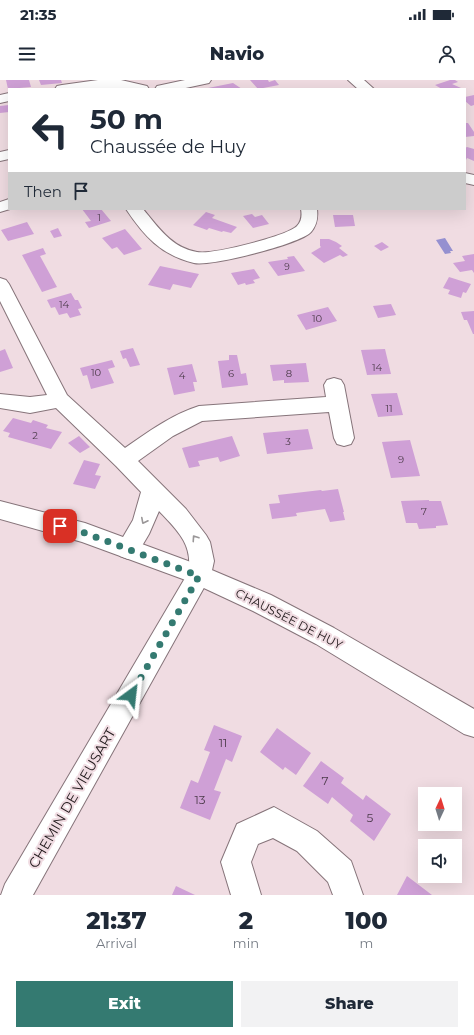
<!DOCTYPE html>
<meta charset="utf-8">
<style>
body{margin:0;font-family:Montserrat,sans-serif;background:#f2f2f3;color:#1f2937;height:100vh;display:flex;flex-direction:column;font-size:15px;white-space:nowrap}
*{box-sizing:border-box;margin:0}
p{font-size:13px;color:#747a83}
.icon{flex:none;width:22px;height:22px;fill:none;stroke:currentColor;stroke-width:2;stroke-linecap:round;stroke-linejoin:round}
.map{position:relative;height:815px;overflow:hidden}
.sheet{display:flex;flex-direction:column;background:#fff;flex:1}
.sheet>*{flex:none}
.top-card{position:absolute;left:8px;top:8px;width:458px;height:122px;border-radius:0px;box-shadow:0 4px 16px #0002;background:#fff;color:#1f2937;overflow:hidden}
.needle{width:26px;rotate:4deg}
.fabs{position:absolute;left:418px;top:707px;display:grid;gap:8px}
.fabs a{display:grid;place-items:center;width:44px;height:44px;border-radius:0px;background:#fff;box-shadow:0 4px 16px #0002;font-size:20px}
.pin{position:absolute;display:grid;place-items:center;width:34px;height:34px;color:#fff;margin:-17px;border-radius:8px;box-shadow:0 2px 6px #0006}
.me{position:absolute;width:44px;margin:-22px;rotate:30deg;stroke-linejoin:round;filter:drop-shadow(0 0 3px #0008)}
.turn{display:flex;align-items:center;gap:14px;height:84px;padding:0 16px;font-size:18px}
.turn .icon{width:52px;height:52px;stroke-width:2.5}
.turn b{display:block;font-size:28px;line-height:34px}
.then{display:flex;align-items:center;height:38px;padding:0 16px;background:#0003;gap:8px;font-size:15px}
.eta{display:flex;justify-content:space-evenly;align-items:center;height:68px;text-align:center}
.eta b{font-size:24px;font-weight:800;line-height:28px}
.action{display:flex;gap:8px;margin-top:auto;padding:8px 16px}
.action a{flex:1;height:46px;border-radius:0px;background:#347a71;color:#fff;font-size:16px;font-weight:800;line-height:46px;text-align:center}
.action a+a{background:#f2f2f3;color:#1f2937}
.status{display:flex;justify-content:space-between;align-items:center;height:28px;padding:0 20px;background:#fff;direction:ltr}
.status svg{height:11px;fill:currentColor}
header{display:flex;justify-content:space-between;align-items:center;height:52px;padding:0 16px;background:#fff;font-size:18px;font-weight:800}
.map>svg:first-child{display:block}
.water{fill:#9590d0}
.building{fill:#cfa0d6}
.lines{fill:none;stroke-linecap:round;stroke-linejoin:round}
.minor-casing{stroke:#86747a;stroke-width:2}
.major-casing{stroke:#86747a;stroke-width:2}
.minor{fill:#fff;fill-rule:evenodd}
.major{fill:#fff;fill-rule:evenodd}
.oneway{stroke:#9a9798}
.route{stroke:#347a71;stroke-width:7;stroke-dasharray:0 12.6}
.labels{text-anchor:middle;stroke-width:4;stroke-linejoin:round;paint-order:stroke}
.far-number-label{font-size:9px;fill:#4b3a49}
.number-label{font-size:10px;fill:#4b3a49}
.street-label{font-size:12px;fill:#1f181a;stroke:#f0dce2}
.near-number-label{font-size:12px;fill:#4b3a49}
.near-street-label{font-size:14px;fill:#1f181a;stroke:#f0dce2}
</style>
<div class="status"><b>21:35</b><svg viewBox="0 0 49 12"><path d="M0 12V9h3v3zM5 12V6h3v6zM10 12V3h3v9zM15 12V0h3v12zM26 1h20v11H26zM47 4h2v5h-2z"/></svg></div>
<header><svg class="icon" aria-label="menu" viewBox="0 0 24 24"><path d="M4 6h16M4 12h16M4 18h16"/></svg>Navio<svg class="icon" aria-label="person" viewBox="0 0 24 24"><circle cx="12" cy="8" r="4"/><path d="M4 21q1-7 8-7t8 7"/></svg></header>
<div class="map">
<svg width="474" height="815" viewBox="0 0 474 815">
<rect width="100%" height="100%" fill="#f0dce2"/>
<!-- water -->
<path class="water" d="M 445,158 L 453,171 L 450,171 L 451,173 L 445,174 L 436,160 Z"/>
<!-- building -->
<path class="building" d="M 6,0 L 29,0 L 31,7 L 8,9 Z
M 39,0 L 61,0 L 62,3 L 41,5 Z
M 250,0 L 268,0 L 269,2 L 275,0 L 279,5 L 258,9 Z
M 450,0 L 455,0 L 458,2 L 452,4 L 461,8 L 442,9 L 435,5 Z
M 233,3 L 242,9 L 208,9 L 208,8 Z
M 474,15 L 474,25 L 471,26 L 465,21 L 465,17 Z
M 9,25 L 9,32 L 0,33 L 0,26 Z
M 465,43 L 468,43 L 474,52 L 474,56 L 465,57 Z
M 467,67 L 474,69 L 474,81 L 467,78 L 465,82 L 465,68 Z
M 82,129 L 101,129 L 111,141 L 89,148 L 85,142 L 91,141 Z
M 206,132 L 215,135 L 212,138 L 237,147 L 231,153 L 223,151 L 222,152 L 209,148 L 207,150 L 193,145 Z
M 252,134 L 255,137 L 262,135 L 269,144 L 253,148 L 243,136 Z
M 333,135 L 353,135 L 355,146 L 335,147 Z
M 27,142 L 34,154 L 8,161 L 1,150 Z
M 58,148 L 62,156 L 54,158 L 50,151 Z
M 125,149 L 142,169 L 124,175 L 117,167 L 112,169 L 102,158 Z
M 320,159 L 329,159 L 336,162 L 342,166 L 339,168 L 348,175 L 343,177 L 340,175 L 324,183 L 311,173 L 321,167 L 320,166 Z
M 382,162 L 389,167 L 381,171 L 374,166 Z
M 43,168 L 46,174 L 40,176 L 57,207 L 42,212 L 22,175 Z
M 474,174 L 474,193 L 472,190 L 460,192 L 453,183 L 465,181 L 462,176 Z
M 294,176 L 305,191 L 278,196 L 268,182 L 288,179 L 287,177 Z
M 160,186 L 199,194 L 191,208 L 173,204 L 170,210 L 148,205 Z
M 254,189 L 260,198 L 253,200 L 255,203 L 246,205 L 245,203 L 238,205 L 231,193 Z
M 449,197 L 471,204 L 466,213 L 463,212 L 461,218 L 448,214 L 450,210 L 443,208 Z
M 71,213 L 75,220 L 78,220 L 82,228 L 78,229 L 81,235 L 70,238 L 67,233 L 59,235 L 55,227 L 51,228 L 47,220 Z
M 391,224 L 396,235 L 378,238 L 373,226 Z
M 328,227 L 337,241 L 306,250 L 297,235 Z
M 474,231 L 474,254 L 473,254 L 467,240 L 464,240 L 461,232 Z
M 133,268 L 140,285 L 130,287 L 126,278 L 123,279 L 120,271 Z
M 5,269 L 13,288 L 0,292 L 0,271 Z
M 385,269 L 391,294 L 367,295 L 361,270 Z
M 229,275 L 237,275 L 241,294 L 246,293 L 248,305 L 222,308 L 218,281 L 229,280 Z
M 112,280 L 115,287 L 108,289 L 114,303 L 91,309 L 87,295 L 83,296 L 80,288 Z
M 306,283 L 309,302 L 284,303 L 284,300 L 273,301 L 270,285 Z
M 192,284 L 197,302 L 193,302 L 195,311 L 174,315 L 167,288 Z
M 397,313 L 403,335 L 378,337 L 371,314 Z
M 13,338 L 31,343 L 33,340 L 48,345 L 46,348 L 62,352 L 51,369 L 8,357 L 10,353 L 3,351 Z
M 308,349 L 313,369 L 267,374 L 263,353 Z
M 79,356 L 90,367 L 80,373 L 68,363 Z
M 232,356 L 240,376 L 220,382 L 218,377 L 198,381 L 200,386 L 189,388 L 182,368 Z
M 410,360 L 420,396 L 391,398 L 382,362 Z
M 84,380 L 100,384 L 95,395 L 101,396 L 95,409 L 73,404 Z
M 338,409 L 344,432 L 343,432 L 345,440 L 330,442 L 325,429 L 296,433 L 297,436 L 272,439 L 269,424 L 280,423 L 278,415 L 321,410 L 322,411 Z
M 429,420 L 429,421 L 441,421 L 448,445 L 436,446 L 436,448 L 419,449 L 417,443 L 406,443 L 401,421 Z
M 214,645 L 242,656 L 232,682 L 226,679 L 214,710 L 221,712 L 210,740 L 180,728 L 191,700 L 198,703 L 210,672 L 204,670 Z
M 277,648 L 311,673 L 296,695 L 285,687 L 283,690 L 260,672 Z
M 321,681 L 344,698 L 341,703 L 363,720 L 366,715 L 391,734 L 374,761 L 350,741 L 353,735 L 332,717 L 328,724 L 303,706 Z
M 407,796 L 432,815 L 397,815 Z
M 176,806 L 195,815 L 172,815 Z"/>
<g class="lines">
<defs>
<path id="minor" d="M 98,0 L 121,0 L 147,6 L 149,9 L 111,8 L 55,9 L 57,6 L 62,5 Z
M 185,0 L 211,0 L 209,3 L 181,9 L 155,9 L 157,6 Z
M 348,0 L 364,0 L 374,9 L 358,9 Z
M 9,13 L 9,21 L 0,23 L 0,15 Z
M 9,70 L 9,79 L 0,81 L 0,72 Z
M 465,93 L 474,95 L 474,105 L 465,103 Z
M 9,119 L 10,129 L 0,132 L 0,122 Z
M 126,129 L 143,129 C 158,147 172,168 197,172 C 212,175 287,156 297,146 C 302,141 302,135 301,129 L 317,129 C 318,138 317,145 311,152 C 300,164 210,187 194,183 C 161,175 144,156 126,129 Z
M 0,198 L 6,200 L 9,204 L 67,315 L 125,368 C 148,352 171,335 199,326 L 326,317 L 324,305 L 327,300 L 334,298 L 341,300 L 344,305 L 354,358 L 351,364 L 344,366 L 337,364 L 334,358 L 329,332 L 202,341 L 173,356 L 138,381 L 186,429 L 206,455 L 210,462 L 214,481 L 211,495 L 33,815 L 1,815 L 5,804 L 188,493 C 194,465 177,450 159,431 L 149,454 L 136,476 L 128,479 L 120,476 L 116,469 L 133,440 L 141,412 L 116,386 L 56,328 L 30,333 L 0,328 L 0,314 L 30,317 L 47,315 L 0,221 Z
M 274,727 L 317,751 L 351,781 L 363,815 L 333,815 L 328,802 L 297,771 L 273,758 L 258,764 L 251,782 L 261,815 L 231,815 L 221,782 L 237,744 Z"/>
<path id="major" d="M 0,421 L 85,443 L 207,488 L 271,515 L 334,548 L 474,629 L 474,657 L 464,654 L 316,564 L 253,531 L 191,502 L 82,462 L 0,439 Z"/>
</defs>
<!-- minor casing -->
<use href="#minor" class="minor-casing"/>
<!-- major casing -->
<use href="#major" class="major-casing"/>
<!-- minor -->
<use href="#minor" class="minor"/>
<!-- major -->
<use href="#major" class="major"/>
</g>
<!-- one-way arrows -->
<defs><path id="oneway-chevron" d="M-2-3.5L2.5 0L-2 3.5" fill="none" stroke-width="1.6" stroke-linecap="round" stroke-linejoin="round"/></defs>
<g class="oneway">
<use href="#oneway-chevron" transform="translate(144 441) rotate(117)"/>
<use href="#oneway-chevron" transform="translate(195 458) rotate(-124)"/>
</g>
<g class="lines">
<!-- route -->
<path class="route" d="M 60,446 L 85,453 L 199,496 L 131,615"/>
</g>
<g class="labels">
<!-- far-number labels -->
<g class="far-number-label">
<text x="99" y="141">1</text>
<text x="287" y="190">9</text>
</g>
<!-- number labels -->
<g class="number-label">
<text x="64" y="228">14</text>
<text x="317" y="242">10</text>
<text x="377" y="291">14</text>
<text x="96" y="296">10</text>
<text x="231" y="297">6</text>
<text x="289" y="297">8</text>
<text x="182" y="299">4</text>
<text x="389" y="332">11</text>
<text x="35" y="359">2</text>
<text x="288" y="365">3</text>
<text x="401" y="383">9</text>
<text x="424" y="435">7</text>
</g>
<!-- street labels -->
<g class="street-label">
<text transform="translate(289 539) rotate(27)" y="4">CHAUSSÉE DE HUY</text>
</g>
<!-- near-number labels -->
<g class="near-number-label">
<text x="223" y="667">11</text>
<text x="325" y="705">7</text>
<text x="200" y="724">13</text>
<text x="370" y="742">5</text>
</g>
<!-- near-street labels -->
<g class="near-street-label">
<text transform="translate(72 718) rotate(-60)" y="5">CHEMIN DE VIEUSART</text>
</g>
</g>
</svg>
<div class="fabs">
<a><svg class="needle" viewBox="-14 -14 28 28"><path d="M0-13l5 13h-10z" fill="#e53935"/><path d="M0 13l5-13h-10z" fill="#747a83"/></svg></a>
<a><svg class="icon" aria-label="sound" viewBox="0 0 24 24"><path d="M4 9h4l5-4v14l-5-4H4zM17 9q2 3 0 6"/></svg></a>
</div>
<div class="pin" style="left:60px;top:446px;background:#d93025"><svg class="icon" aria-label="arrive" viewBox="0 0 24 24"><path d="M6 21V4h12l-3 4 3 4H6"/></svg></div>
<svg class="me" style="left:131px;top:615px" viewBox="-20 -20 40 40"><path d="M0-17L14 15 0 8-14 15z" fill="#347a71" stroke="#fff" stroke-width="4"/></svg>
<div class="top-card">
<div class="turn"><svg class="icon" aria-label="left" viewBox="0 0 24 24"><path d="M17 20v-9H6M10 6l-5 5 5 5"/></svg><div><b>50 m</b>Chaussée de Huy</div></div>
<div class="then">Then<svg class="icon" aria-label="arrive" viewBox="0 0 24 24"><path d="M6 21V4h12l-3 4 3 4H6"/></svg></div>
</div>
</div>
<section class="sheet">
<div class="eta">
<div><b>21:37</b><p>Arrival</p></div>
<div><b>2</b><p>min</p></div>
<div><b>100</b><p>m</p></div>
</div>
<div class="action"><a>Exit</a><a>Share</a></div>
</section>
